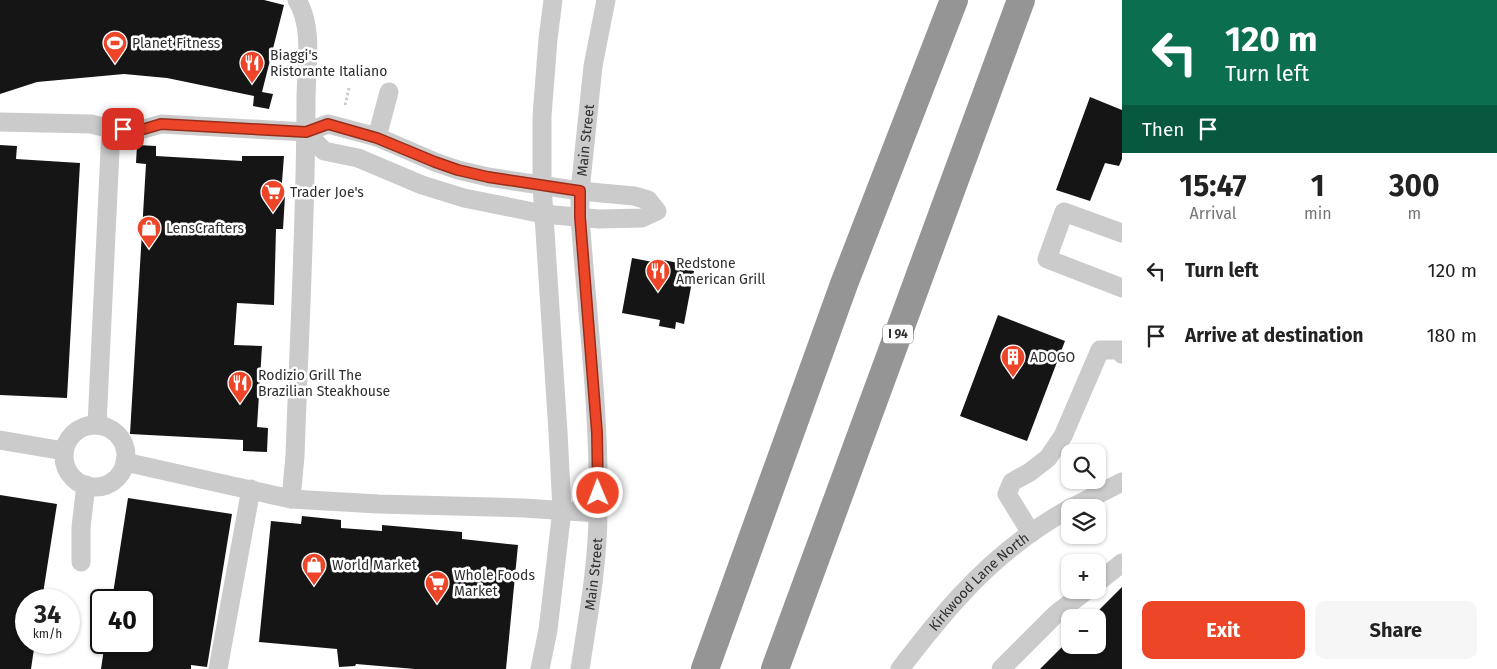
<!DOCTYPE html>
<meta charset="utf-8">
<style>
body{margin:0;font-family:"Fira Sans",sans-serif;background:#f6f6f6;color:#222;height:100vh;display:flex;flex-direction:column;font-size:19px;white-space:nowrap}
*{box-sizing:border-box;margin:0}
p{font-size:16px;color:#767676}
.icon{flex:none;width:28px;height:28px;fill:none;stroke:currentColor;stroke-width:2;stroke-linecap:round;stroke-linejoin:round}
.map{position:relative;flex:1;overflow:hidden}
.sheet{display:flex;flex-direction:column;background:#fff;width:375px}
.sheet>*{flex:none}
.hud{background:#0b6e4f;color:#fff;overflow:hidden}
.fabs{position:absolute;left:1061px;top:444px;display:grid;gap:10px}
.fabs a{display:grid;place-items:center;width:45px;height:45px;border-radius:10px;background:#fff;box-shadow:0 1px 4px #0004;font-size:25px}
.speed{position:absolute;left:15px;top:589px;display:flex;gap:10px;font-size:25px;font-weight:700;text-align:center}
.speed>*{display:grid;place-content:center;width:65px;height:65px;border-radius:50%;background:#fff;box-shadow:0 1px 4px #0004;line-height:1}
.speed small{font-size:12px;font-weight:400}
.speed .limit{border:2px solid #111;border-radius:8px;background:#fff;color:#111}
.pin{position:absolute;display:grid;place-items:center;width:42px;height:42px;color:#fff;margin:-21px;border-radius:10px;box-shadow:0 2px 8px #0006}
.me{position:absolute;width:55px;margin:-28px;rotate:359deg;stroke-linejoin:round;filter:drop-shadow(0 0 4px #0008)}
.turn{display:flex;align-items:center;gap:18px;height:105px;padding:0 20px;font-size:22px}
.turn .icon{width:65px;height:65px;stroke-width:2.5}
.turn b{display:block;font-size:35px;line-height:42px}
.then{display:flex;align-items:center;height:48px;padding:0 20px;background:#0003;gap:10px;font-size:19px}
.eta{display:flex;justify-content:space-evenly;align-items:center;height:85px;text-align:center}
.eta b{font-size:30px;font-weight:700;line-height:35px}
.action{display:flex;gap:10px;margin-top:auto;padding:10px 20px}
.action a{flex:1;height:58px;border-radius:10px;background:#ed4528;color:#fff;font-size:20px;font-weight:700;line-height:58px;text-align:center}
.action a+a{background:#f6f6f6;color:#222}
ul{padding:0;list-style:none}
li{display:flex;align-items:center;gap:15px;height:65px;padding:0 20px}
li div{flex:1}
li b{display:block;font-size:19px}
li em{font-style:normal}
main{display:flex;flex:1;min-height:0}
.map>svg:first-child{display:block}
.building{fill:#151515}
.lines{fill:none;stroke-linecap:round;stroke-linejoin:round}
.path{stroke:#cbcbcb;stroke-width:3;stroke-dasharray:2.5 2.5;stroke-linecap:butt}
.minor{stroke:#cbcbcb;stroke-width:19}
.highway{stroke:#959595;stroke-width:28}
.route-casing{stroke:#9a2d1a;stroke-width:12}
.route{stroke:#ed4528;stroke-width:9}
.labels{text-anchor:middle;stroke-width:5;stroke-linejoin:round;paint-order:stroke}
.shield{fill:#fff;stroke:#6d6d6d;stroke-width:1}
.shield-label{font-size:12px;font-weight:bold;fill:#2e2e2e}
.poi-label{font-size:14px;fill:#2e2e2e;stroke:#fff;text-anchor:start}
.street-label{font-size:14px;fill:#2e2e2e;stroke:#fff}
</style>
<main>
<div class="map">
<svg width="1122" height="669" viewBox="0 0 1122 669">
<rect width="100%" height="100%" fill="#fff"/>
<!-- building -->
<path class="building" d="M 0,0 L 264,0 L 284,5 L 262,92 L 273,94 L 269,109 L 253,106 L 254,96 L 167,78 L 124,74 L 37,82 L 0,94 Z
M 1090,97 L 1122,110 L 1122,159 L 1119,166 L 1105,163 L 1090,201 L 1056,190 Z
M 0,145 L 17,146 L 16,159 L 80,163 L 67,398 L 0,395 Z
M 137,145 L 156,146 L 156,156 L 242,161 L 242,156 L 284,156 L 281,195 L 285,196 L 283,229 L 276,229 L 274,305 L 237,303 L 234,345 L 262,346 L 257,427 L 268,428 L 267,452 L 243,451 L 243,440 L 130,434 L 146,164 L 136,163 Z
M 632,258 L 658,263 L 659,259 L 678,263 L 677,268 L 694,271 L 684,324 L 676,322 L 675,329 L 659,326 L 660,320 L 622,313 Z
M 998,315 L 1065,341 L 1027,441 L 960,416 Z
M 0,495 L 57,504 L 42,600 L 26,600 L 26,642 L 35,642 L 31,669 L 0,669 Z
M 128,498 L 232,514 L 207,667 L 191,665 L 191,669 L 101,669 L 105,642 L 144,642 L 144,600 L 112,600 Z
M 302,516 L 341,520 L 341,528 L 382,531 L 382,525 L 462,532 L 462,539 L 518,545 L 506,669 L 415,669 L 356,664 L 355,666 L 339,667 L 337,649 L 259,642 L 271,521 L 301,524 Z
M 1122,587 L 1122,669 L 1040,669 L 1064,645 L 1098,645 L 1098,611 Z"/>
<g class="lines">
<!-- path -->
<path class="path" d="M 345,105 L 349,88"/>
<!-- minor -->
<g class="minor">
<path d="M 0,122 L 91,124 L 111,129 L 144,129 L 161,124 L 306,132"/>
<path d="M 328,124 L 377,137 L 435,162 L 458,170 L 488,177 L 580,191 L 634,196 L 648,200 L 657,211 L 642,218 L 599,219 L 543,214 L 464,198 L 422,185 L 358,158 L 324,151 L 306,132 Z"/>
<path d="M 377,137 L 389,92"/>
<path d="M 1122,233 L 1064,212 L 1047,259 L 1122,288"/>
<path d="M 97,425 L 111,129"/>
<circle cx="95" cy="456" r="31"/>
<path d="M 0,440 L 64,451"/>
<path d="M 125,462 L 291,499 L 378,504 L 524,508 L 598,513"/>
<path d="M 291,499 L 295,456 C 299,337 306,219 306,100 C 306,68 314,28 297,0"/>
<path d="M 1071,508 L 1122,482"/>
<path d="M 1031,533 L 1007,494 L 1012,482 L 1030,472 L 1048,458 L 1063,436 L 1100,350 L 1121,350 L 1122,354"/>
<path d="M 81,562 L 81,527 L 86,485"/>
<path d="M 1098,582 L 1122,563"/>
<path d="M 218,669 L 251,489"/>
<path d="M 540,669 L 548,630 L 562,510 L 558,432 L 542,185 L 542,116 L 548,39 L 553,0"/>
<path id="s1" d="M 580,669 C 588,617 598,564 598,511 C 600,413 587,315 580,217 L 580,191 L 593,66 L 606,0"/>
<path id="s2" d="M 900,669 C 939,618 978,570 1031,533 C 1043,524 1057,516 1070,508"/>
<path d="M 1001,669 L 1056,614 L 1087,590"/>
</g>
<!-- highway -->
<path class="highway" d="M 705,669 L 844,284 L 954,0
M 775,669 L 1021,0"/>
</g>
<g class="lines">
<defs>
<path id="route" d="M 123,129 L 144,129 L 161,124 L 306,132 L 328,124 L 377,138 L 435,162 L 458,170 L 488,177 L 580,191 L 580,217 L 597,433 L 598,493"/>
</defs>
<!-- route casing -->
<use href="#route" class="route-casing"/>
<!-- route -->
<use href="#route" class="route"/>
</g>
<!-- icons -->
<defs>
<symbol id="stadium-pin" viewBox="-11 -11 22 30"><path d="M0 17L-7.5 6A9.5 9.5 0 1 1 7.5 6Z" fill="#ed4528" stroke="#fff"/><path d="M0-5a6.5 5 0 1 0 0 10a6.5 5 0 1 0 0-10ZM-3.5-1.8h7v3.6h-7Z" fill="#fff"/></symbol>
<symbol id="restaurant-pin" viewBox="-11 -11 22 30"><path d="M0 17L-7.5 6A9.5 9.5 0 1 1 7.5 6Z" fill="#ed4528" stroke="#fff"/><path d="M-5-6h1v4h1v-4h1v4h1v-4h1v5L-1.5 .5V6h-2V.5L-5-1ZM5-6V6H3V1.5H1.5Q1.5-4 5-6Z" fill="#fff"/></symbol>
<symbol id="supermarket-pin" viewBox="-11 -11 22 30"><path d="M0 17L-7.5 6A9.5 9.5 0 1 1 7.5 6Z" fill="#ed4528" stroke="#fff"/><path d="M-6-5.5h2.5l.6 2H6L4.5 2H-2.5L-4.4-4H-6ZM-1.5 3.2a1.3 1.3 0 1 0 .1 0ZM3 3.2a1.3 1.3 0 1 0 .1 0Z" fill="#fff"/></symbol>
<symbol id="shop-pin" viewBox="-11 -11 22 30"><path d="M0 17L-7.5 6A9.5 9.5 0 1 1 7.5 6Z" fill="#ed4528" stroke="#fff"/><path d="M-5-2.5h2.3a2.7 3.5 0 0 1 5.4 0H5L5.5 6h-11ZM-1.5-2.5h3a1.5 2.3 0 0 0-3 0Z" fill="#fff"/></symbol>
<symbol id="building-pin" viewBox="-11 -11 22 30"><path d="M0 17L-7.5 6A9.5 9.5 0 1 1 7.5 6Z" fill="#ed4528" stroke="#fff"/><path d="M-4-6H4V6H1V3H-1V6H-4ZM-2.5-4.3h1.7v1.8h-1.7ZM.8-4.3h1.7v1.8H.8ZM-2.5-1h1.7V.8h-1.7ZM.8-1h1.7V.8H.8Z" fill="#fff"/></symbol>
</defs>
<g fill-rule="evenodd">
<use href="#stadium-pin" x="101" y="29" width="28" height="38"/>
<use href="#restaurant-pin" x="238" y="49" width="28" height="38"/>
<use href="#supermarket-pin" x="259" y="178" width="28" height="38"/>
<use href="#shop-pin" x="135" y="214" width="28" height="38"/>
<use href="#restaurant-pin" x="644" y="257" width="28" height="38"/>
<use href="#building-pin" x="999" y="343" width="28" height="38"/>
<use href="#restaurant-pin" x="226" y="369" width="28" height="38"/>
<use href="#shop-pin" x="300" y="551" width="28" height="38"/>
<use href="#supermarket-pin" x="423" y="569" width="28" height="38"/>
</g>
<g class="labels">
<!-- shield labels -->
<rect class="shield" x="883" y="324.5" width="30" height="19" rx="4"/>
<g class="shield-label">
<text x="898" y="338">I 94</text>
</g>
<!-- poi labels -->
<g class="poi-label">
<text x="132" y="48">Planet Fitness</text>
<text x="270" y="60">Biaggi's<tspan x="270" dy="16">Ristorante Italiano</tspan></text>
<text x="290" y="197">Trader Joe's</text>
<text x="166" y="233">LensCrafters</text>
<text x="676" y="268">Redstone<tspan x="676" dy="16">American Grill</tspan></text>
<text x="1030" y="362">ADOGO</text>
<text x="258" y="380">Rodizio Grill The<tspan x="258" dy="16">Brazilian Steakhouse</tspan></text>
<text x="332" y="570">World Market</text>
<text x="454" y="580">Whole Foods<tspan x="454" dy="16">Market</tspan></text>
</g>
<!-- street labels -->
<g class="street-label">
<text dy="5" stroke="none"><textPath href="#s1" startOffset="531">Main Street</textPath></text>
<text dy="5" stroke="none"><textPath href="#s1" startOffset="96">Main Street</textPath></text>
<text dy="5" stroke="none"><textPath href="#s2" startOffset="118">Kirkwood Lane North</textPath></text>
</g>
</g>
</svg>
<div class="fabs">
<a><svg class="icon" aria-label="search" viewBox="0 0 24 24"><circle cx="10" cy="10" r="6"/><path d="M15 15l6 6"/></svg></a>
<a><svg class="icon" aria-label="layers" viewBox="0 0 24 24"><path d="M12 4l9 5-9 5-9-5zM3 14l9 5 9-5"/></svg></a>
<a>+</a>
<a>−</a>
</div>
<div class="speed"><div>34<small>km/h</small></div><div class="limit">40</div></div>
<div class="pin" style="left:123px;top:129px;background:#d93025"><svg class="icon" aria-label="arrive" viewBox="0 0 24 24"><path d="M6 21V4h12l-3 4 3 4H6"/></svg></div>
<svg class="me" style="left:598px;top:493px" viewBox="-20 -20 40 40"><circle r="17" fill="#ed4528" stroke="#fff" stroke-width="3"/><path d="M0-11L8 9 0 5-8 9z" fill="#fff"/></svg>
</div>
<section class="sheet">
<div class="hud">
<div class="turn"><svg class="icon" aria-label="left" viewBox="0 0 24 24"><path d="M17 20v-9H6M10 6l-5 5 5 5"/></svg><div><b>120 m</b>Turn left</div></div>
<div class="then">Then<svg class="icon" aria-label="arrive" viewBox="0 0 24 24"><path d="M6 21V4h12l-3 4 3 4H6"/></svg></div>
</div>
<div class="eta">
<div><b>15:47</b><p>Arrival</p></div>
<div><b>1</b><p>min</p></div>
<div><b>300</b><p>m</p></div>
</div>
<ul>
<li><svg class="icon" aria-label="left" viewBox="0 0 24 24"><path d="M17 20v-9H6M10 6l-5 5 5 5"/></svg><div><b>Turn left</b></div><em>120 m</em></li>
<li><svg class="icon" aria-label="arrive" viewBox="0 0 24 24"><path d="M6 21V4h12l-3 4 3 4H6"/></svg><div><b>Arrive at destination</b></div><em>180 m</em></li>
</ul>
<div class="action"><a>Exit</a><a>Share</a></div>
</section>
</main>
